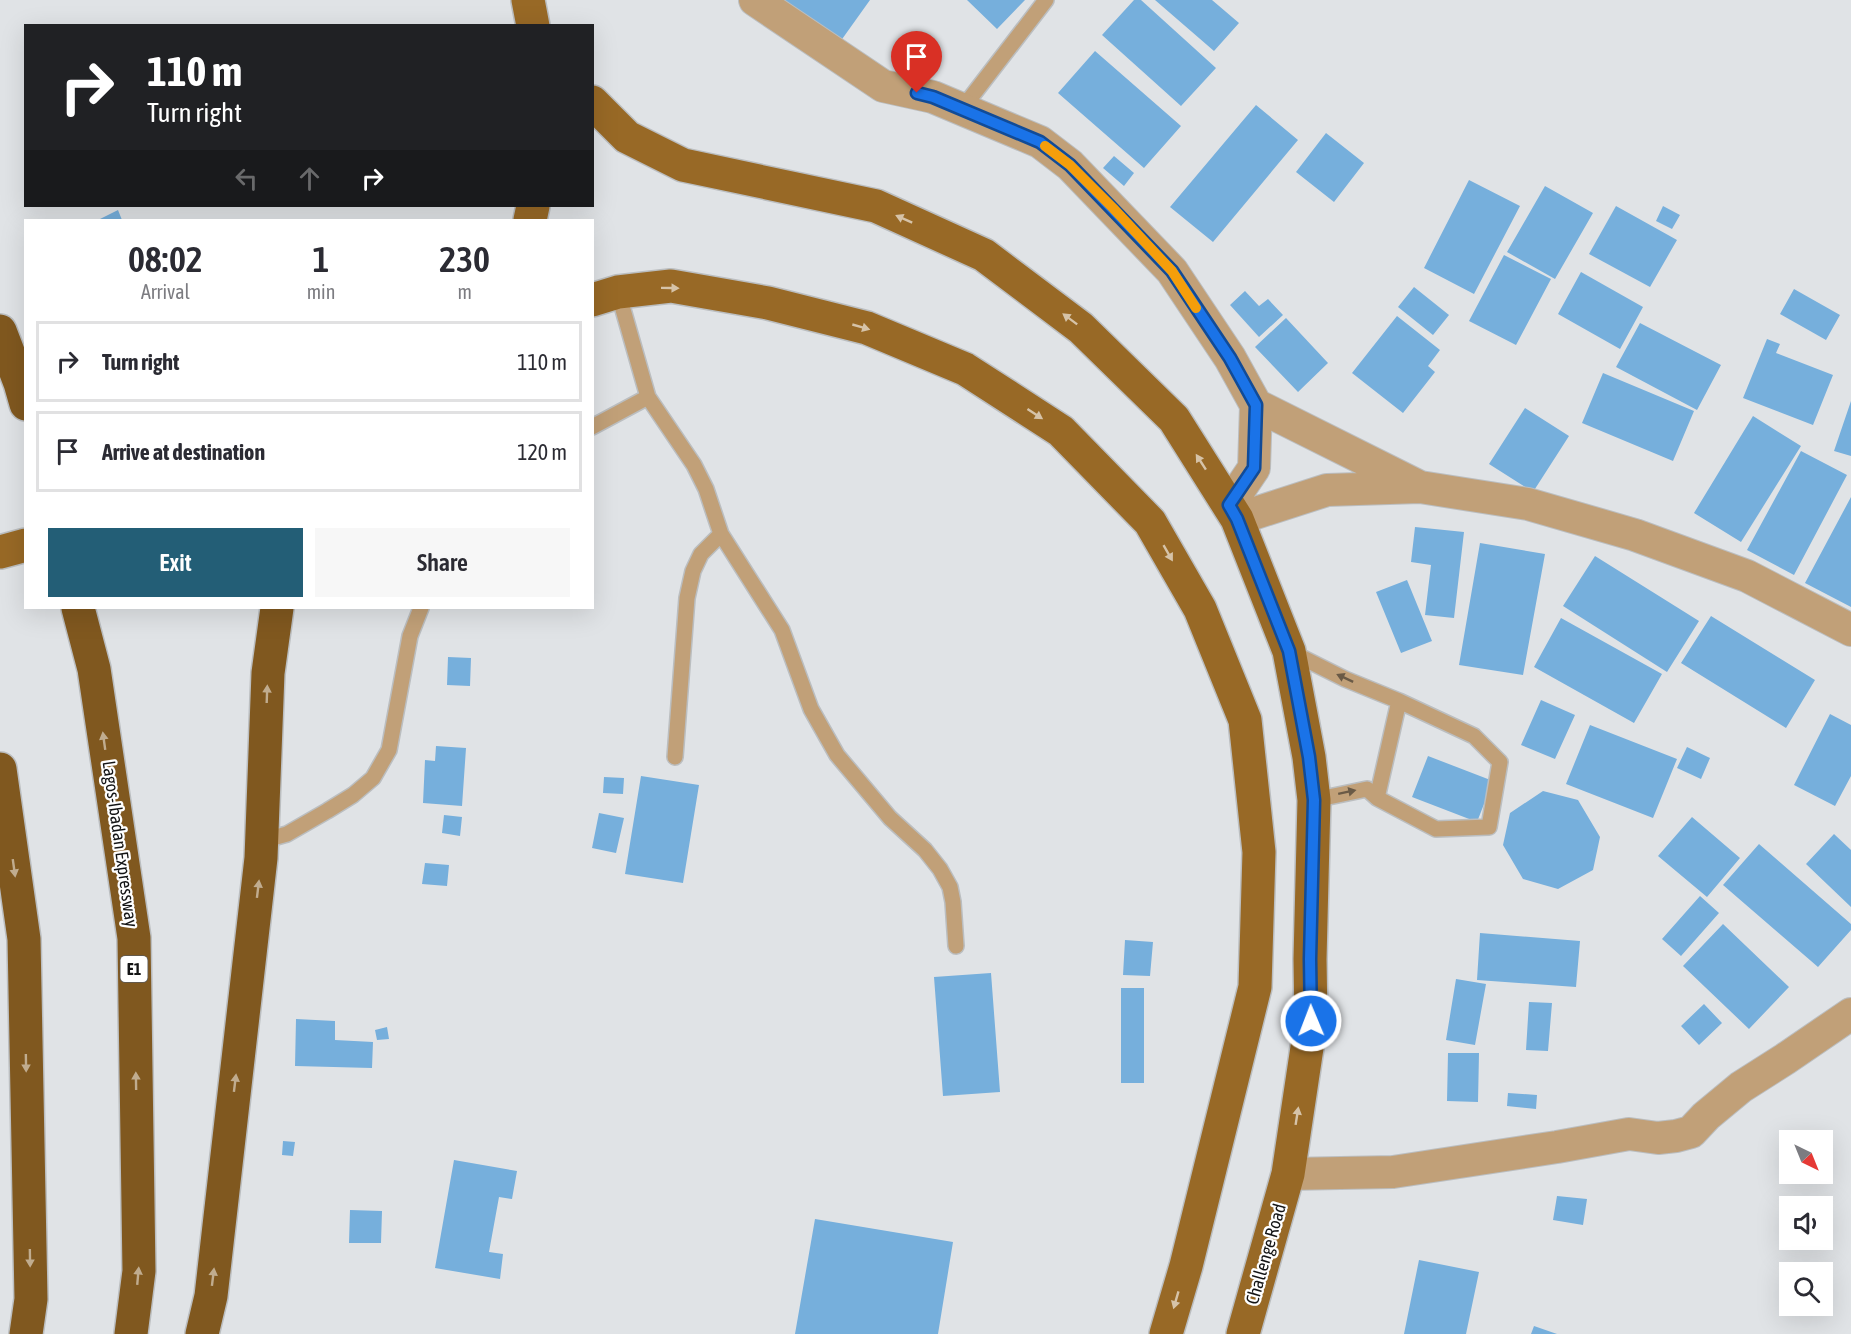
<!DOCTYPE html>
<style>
body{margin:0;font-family:"Asap Condensed",sans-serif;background:#f7f7f7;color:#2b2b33;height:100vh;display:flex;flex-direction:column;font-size:22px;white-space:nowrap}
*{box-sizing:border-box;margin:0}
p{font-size:20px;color:#7c7c81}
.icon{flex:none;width:33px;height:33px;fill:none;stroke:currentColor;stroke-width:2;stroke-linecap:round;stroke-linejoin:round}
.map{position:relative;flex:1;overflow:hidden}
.details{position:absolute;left:24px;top:219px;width:570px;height:390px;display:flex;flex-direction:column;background:#fff;border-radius:0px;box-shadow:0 6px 24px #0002}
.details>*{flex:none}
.banner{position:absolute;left:24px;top:24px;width:570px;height:183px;border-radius:0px;box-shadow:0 6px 24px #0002;background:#202124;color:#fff;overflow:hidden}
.needle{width:39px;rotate:137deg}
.buttons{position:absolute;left:1779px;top:1130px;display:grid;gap:12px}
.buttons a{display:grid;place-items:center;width:54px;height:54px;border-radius:0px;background:#fff;box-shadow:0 6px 24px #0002;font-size:30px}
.pin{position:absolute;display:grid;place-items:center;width:51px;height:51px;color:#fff;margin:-62px -26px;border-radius:50% 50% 50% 0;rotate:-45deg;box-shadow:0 0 6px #0007}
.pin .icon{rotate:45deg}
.me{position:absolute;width:66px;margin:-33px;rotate:359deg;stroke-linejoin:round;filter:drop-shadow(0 0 4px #0008)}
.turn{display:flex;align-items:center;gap:21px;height:126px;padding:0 24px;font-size:27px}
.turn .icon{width:78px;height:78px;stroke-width:2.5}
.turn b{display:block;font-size:42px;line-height:51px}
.lanes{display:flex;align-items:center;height:57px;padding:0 24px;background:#0003;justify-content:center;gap:30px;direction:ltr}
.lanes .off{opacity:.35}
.eta{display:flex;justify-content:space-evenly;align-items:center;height:102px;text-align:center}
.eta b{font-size:36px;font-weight:600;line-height:42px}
.action{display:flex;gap:12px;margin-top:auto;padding:12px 24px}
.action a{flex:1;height:69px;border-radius:0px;background:#235e76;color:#fff;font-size:24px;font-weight:600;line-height:69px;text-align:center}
.action a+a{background:#f7f7f7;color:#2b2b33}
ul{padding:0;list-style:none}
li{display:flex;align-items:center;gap:18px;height:81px;margin:0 12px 9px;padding:0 12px;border:3px solid #e1e1e2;border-radius:0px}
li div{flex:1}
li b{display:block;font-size:22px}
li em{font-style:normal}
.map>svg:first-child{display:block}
.building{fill:#76afdc}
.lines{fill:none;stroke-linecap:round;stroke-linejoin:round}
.lane-casing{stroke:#bbbec0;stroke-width:18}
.street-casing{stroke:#bbbec0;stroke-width:34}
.primary-casing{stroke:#bbbec0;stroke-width:36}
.highway-casing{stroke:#bbbec0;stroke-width:36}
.lane{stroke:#c1a078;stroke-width:15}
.street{stroke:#c1a078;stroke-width:32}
.primary{stroke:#986926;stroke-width:33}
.highway{stroke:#80581f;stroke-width:33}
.oneway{fill:#d6c3a8}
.oneway2{fill:#6a5a46}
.oneway3{fill:#c0ac8f}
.route-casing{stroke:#114b97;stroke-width:15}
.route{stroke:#1a73e8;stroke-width:10}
.slow{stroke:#f59e0b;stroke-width:10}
.labels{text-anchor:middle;stroke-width:4.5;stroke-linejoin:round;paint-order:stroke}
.shield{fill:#fff;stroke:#5a5a5b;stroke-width:1.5}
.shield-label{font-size:16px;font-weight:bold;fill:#131415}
.street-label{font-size:18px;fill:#131415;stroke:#fff}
</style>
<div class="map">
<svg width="1851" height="1334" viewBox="0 0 1851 1334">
<rect width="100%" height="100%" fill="#e0e3e6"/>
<!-- building -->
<path class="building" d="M 780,0 L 870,0 L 840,42 Z
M 967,0 L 1025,0 L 997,29 Z
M 1134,0 L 1141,0 L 1216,68 L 1181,106 L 1102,35 Z
M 1155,0 L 1212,0 L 1239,23 L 1214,51 Z
M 1095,51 L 1181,126 L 1144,168 L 1058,93 Z
M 1256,105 L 1298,140 L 1213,242 L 1170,207 Z
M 1326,133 L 1364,163 L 1334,202 L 1296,172 Z
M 1114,156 L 1134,173 L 1124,186 L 1103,168 Z
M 1469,180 L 1520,206 L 1474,294 L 1424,268 Z
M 1545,186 L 1593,213 L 1555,279 L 1507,252 Z
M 1616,206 L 1677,240 L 1650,287 L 1589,254 Z
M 1663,206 L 1680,215 L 1672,229 L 1656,221 Z
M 118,210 L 122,220 L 101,220 L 100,219 Z
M 1504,255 L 1551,279 L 1516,345 L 1469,321 Z
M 1581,272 L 1643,307 L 1620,349 L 1558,314 Z
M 1414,287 L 1449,315 L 1433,335 L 1398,307 Z
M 1794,289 L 1840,315 L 1826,340 L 1780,314 Z
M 1245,291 L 1259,306 L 1268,299 L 1283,315 L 1259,337 L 1230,305 Z
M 1397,316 L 1440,350 L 1428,366 L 1435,372 L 1403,413 L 1352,373 Z
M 1286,318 L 1328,363 L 1298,392 L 1255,347 Z
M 1640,323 L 1721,365 L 1697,410 L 1616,367 Z
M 1767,339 L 1780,344 L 1776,353 L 1833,375 L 1813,425 L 1743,398 Z
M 1603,373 L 1694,411 L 1673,461 L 1582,423 Z
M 1851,401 L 1851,456 L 1834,451 Z
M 1525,408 L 1569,436 L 1533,492 L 1489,464 Z
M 1753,416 L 1801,446 L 1741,542 L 1694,513 Z
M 1801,451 L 1847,475 L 1794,575 L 1747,550 Z
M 1851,497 L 1851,607 L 1805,583 Z
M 1415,527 L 1464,532 L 1454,618 L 1425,615 L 1431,565 L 1411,562 Z
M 1480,543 L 1545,554 L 1523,675 L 1459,665 Z
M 1595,556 L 1699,621 L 1667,672 L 1563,606 Z
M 1407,580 L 1432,641 L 1401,653 L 1376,592 Z
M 1711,616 L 1815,680 L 1786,728 L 1681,663 Z
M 1561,618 L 1662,674 L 1634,723 L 1534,667 Z
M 448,657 L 471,658 L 470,686 L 447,685 Z
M 1541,700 L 1575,715 L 1555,759 L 1521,745 Z
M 1830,714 L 1851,725 L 1851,776 L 1835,806 L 1794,785 Z
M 1590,725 L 1677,759 L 1653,818 L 1566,784 Z
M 436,746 L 466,748 L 462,806 L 423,803 L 425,760 L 435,761 Z
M 1687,747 L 1710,758 L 1701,779 L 1677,768 Z
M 1428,756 L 1493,781 L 1477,822 L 1412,797 Z
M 641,776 L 699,785 L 683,883 L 625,874 Z
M 604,777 L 624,778 L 623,794 L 603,793 Z
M 1543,791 L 1578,800 L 1600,837 L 1593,870 L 1558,889 L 1523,879 L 1503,845 L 1510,813 Z
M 599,813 L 624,818 L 616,853 L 592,848 Z
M 444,815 L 462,817 L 460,836 L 442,833 Z
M 1692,817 L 1740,858 L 1707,897 L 1658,856 Z
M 1834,834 L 1851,850 L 1851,907 L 1806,864 Z
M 1759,844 L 1851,924 L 1851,930 L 1818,967 L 1723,885 Z
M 425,863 L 449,865 L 447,886 L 422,884 Z
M 1700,896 L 1719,913 L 1681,956 L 1662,939 Z
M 1723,924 L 1789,987 L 1749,1029 L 1683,966 Z
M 1480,933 L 1580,941 L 1576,987 L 1477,980 Z
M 1125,940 L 1153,942 L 1150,976 L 1123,975 Z
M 991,973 L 1000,1092 L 943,1096 L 934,977 Z
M 1456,979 L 1486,984 L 1475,1045 L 1446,1040 Z
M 1121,988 L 1144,988 L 1144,1083 L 1121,1083 Z
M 1529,1002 L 1552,1003 L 1548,1051 L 1526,1050 Z
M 1704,1004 L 1722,1023 L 1699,1045 L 1681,1026 Z
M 296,1019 L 335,1021 L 335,1040 L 373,1042 L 372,1068 L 295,1066 Z
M 387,1027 L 389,1039 L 377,1040 L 375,1030 Z
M 1448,1053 L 1479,1053 L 1478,1102 L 1447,1101 Z
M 1508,1093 L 1537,1095 L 1536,1109 L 1507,1106 Z
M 283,1141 L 295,1142 L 293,1156 L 282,1155 Z
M 454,1160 L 517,1171 L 512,1199 L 499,1197 L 489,1252 L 503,1254 L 500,1279 L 435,1268 Z
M 1557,1196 L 1587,1199 L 1583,1225 L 1553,1220 Z
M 350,1210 L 382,1211 L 381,1243 L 349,1243 Z
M 815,1219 L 953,1242 L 938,1334 L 795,1334 Z
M 1419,1260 L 1479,1272 L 1466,1334 L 1404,1334 Z
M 1534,1326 L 1557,1334 L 1531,1334 Z"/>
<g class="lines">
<defs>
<path id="lane" d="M 962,109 L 1046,0
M 618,292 L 648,397 L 694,465 L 706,489 L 721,534 L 782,630 L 811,709 L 837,755 L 890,818 L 925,850 L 940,869 L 950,887 L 953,902 L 956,946
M 592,427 L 648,397
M 1289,651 L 1345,679 L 1399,701 L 1474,736 L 1500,762 L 1489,827 L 1436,829 L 1377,798 L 1367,789 L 1314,800
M 675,757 L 687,598 L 693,571 L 701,554 L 721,534
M 1377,798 L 1399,701
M 262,841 L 287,834 L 327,811 L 353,795 L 373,778 L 389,750 L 410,636 L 421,608"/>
<path id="street" d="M 755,0 L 883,86 L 933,97 L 1040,142 L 1070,165 L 1172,271 L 1230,358 L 1256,405 L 1420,487
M 1229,505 L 1254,468 L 1256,405
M 1237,519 L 1327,490 L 1420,487 L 1528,504 L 1635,535 L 1747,576 L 1851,630
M 1288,1174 L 1393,1172 L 1557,1147 L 1629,1134 L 1658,1138 L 1676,1136 L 1691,1132 L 1706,1116 L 1741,1087 L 1785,1059 L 1851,1014"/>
<path id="primary" d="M 528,0 L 533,26
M 592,102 L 627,137 L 683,165 L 876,206 L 984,255 L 1081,328 L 1174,419 L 1237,519 L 1289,651 L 1309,757 L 1314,800 L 1310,959 L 1311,1021 L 1288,1174 L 1243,1334
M 530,220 L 533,206
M 592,300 L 618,292 L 671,286 L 768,303 L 867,328 L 965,369 L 1061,431 L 1150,522 L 1200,609 L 1245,720 L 1259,852 L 1255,987 L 1186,1266 L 1166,1334
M 0,552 L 26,545"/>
<path id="highway" d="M 0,331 L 20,383 L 26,404
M 78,608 L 94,669 L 134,938 L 139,1271 L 131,1334
M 0,769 L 24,939 L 31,1299 L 26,1334
M 202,1334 L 211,1296 L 261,858 L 268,673 L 277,608"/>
</defs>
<!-- lane casing -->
<use href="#lane" class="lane-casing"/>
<!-- street casing -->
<use href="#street" class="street-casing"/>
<!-- primary casing -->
<use href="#primary" class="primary-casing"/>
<!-- highway casing -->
<use href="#highway" class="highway-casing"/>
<!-- lane -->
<use href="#lane" class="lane"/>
<!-- street -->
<use href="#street" class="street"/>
<!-- primary -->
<use href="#primary" class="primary"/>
<!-- highway -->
<use href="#highway" class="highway"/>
</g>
<!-- one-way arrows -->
<defs><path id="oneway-solid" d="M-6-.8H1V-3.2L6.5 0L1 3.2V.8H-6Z" transform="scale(1.5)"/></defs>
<g class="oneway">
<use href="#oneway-solid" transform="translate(904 219) rotate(-156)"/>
<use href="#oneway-solid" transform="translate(670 288) rotate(1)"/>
<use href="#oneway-solid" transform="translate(1070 319) rotate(-143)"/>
<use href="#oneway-solid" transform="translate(861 327) rotate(16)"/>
<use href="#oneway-solid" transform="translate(1035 414) rotate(33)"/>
<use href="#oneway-solid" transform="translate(1201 462) rotate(-123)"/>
<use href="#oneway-solid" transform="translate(1168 553) rotate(60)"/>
<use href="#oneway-solid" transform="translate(1297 1116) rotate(-81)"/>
<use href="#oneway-solid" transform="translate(1176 1300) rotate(106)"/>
</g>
<g class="oneway2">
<use href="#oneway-solid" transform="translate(1345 678) rotate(-155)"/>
<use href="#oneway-solid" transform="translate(1347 792) rotate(-12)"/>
</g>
<g class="oneway3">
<use href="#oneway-solid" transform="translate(267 694) rotate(-88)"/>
<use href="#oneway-solid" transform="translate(104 741) rotate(-98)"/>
<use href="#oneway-solid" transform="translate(14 868) rotate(82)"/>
<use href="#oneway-solid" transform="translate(258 889) rotate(-83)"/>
<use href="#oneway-solid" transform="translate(26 1063) rotate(89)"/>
<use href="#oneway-solid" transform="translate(136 1081) rotate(-91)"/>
<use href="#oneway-solid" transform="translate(235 1083) rotate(-83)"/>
<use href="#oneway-solid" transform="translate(30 1258) rotate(89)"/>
<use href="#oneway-solid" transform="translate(138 1276) rotate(-85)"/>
<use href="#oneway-solid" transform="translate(213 1277) rotate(-83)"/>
</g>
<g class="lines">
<defs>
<path id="route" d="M 917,93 L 933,97 L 1040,142 L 1070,165 L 1172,271 L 1230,358 L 1256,405 L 1254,468 L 1229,505 L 1237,519 L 1289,651 L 1309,757 L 1314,800 L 1310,959 L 1311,1021"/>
</defs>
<!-- route casing -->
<use href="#route" class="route-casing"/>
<!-- route -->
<use href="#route" class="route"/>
<!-- slow -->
<path class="slow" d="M 1045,146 L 1070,165 L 1113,208 L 1172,271 L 1196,308"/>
</g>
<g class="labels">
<!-- shield labels -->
<rect class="shield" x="120.5" y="956" width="27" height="26" rx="4.5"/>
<g class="shield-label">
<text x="134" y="975">E1</text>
</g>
<!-- street labels -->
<g class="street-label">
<text transform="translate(120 844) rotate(82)" y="6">Lagos-Ibadan Expressway</text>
<text transform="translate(1266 1254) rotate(-74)" y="6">Challenge Road</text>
</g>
</g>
</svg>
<div class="buttons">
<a><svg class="needle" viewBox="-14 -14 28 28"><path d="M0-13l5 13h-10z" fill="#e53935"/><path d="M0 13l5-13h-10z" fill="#7c7c81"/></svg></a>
<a><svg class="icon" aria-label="sound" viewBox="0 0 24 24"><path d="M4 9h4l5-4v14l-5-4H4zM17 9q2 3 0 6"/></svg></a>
<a><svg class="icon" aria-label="search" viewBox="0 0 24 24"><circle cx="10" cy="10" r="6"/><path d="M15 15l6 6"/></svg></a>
</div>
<div class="pin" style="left:917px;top:93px;background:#d93025"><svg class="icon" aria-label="arrive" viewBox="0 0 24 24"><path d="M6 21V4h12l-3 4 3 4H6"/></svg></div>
<svg class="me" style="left:1311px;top:1021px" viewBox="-20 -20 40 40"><circle r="17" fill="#1a73e8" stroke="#fff" stroke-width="3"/><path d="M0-11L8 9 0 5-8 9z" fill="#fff"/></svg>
<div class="banner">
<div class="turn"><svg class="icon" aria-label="right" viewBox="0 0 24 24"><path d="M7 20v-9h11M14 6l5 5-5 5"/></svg><div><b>110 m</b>Turn right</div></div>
<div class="lanes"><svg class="icon off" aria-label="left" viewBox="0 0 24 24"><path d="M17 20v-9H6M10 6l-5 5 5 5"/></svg><svg class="icon off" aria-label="ahead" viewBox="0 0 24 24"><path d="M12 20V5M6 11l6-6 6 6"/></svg><svg class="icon" aria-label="right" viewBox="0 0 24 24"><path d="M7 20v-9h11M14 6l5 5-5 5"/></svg></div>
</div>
<section class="details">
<div class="eta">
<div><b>08:02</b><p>Arrival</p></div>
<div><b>1</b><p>min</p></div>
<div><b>230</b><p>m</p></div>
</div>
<ul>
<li><svg class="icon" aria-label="right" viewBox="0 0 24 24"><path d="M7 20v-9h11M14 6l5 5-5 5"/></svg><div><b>Turn right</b></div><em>110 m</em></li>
<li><svg class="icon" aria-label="arrive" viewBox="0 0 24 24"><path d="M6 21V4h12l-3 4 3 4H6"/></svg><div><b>Arrive at destination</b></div><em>120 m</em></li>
</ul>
<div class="action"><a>Exit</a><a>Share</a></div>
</section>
</div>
